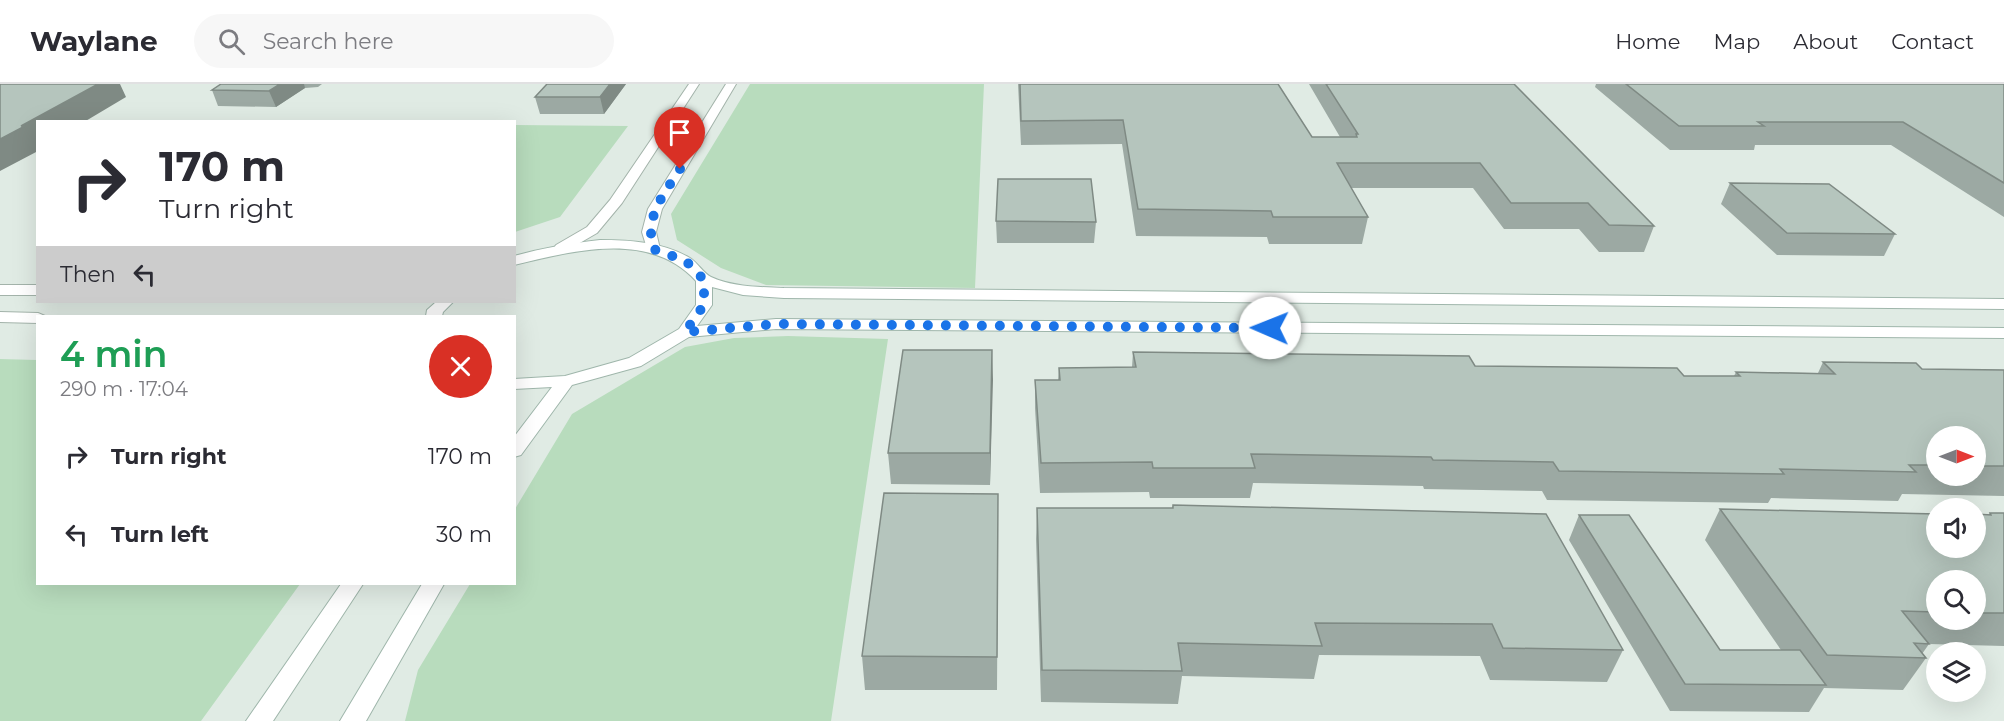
<!DOCTYPE html>
<meta charset="utf-8">
<style>
body{margin:0;font-family:Montserrat,sans-serif;background:#f7f7f7;color:#2b2b33;height:100vh;display:flex;flex-direction:column;font-size:22px;white-space:nowrap}
*{box-sizing:border-box;margin:0}
p{font-size:20px;color:#7c7c81}
.icon{flex:none;width:33px;height:33px;fill:none;stroke:currentColor;stroke-width:2;stroke-linecap:round;stroke-linejoin:round}
.map{position:relative;flex:1;overflow:hidden}
.panel{position:absolute;left:36px;top:231px;width:480px;height:270px;display:flex;flex-direction:column;background:#fff;border-radius:0px;box-shadow:0 6px 24px #0002}
.panel>*{flex:none}
.hud{position:absolute;left:36px;top:36px;width:480px;height:183px;border-radius:0px;box-shadow:0 6px 24px #0002;background:#fff;color:#2b2b33;overflow:hidden}
.needle{width:39px;rotate:90deg}
.tools{position:absolute;left:1926px;top:342px;display:grid;gap:12px}
.tools a{display:grid;place-items:center;width:60px;height:60px;border-radius:50%;background:#fff;box-shadow:0 6px 24px #0002;font-size:30px}
.pin{position:absolute;display:grid;place-items:center;width:51px;height:51px;color:#fff;margin:-62px -26px;border-radius:50% 50% 50% 0;rotate:-45deg;box-shadow:0 0 6px #0007}
.pin .icon{rotate:45deg}
.me{position:absolute;width:66px;margin:-33px;rotate:271deg;stroke-linejoin:round;filter:drop-shadow(0 0 4px #0008)}
.turn{display:flex;align-items:center;gap:21px;height:126px;padding:0 24px;font-size:27px}
.turn .icon{width:78px;height:78px;stroke-width:2.5}
.turn b{display:block;font-size:42px;line-height:51px}
.then{display:flex;align-items:center;height:57px;padding:0 24px;background:#0003;gap:12px;font-size:22px}
.round{display:grid;place-items:center;flex:none;width:63px;height:63px;border-radius:32px;background:#f7f7f7}
.summary{display:flex;align-items:center;justify-content:space-between;height:102px;padding:0 24px}
h1{font-size:36px;font-weight:600;line-height:45px;color:#1e9e55}
ul{padding:0;list-style:none}
li{display:flex;align-items:center;gap:18px;height:78px;padding:0 24px}
li div{flex:1}
li b{display:block;font-size:22px}
li em{font-style:normal}
header{display:flex;align-items:center;gap:36px;box-sizing:border-box;height:84px;padding:0 30px;background:#fff;border-bottom:2px solid #e1e1e2}
header strong{font-size:28px}
nav{display:flex;gap:33px;margin-inline-start:auto;font-size:21px}
.search{width:420px;height:54px;background:#f7f7f7;display:flex;align-items:center;gap:15px;box-sizing:border-box;padding:0 21px;border-radius:33px;color:#7c7c81;font-size:22px}
.map>svg:first-child{display:block}
.green{fill:#b8dcbd}
.lines{fill:none;stroke-linecap:round;stroke-linejoin:round}
.tertiary-casing{stroke:#a3b3aa;stroke-width:2}
.secondary-casing{stroke:#9fb6ab;stroke-width:2}
.tertiary{fill:#fff;fill-rule:evenodd}
.secondary{fill:#fff;fill-rule:evenodd}
.wall{fill:#9ca9a3;fill-rule:evenodd}
.shaded-wall{fill:#7f8a84}
.building{fill:#b5c5bd;stroke:#7f8a84;stroke-width:1.5}
.route{stroke:#1a73e8;stroke-width:10;stroke-dasharray:0 18}
</style>
<header>
<strong>Waylane</strong>
<div class="search"><svg class="icon" aria-label="search" viewBox="0 0 24 24"><circle cx="10" cy="10" r="6"/><path d="M15 15l6 6"/></svg>Search here</div>
<nav><a>Home</a><a>Map</a><a>About</a><a>Contact</a></nav>
</header>
<div class="map">
<svg width="2004" height="637" viewBox="0 0 2004 637">
<rect width="100%" height="100%" fill="#e0ebe4"/>
<!-- green -->
<path class="green" d="M 750,0 L 984,0 L 975,204 L 766,201 L 721,184 L 677,156 L 671,130 Z
M 514,41 L 515,41 L 628,42 L 560,133 L 515,148 Z
M 788,252 L 888,255 L 831,637 L 405,637 L 418,586 L 470,500 L 514,500 L 515,425 L 572,330 L 685,263 L 734,254 Z
M 0,275 L 37,276 L 38,500 L 300,500 L 201,637 L 0,637 Z"/>
<g class="lines">
<defs>
<path id="tertiary" d="M 689,0 L 699,0 L 622,119 L 597,149 L 566,167 L 556,167 L 554,164 L 556,161 L 587,143 L 610,116 Z
M 726,0 L 736,0 L 662,125 L 656,148 L 660,165 L 658,168 L 648,168 L 642,148 L 648,125 Z
M 0,201 L 38,201 L 38,211 L 0,211 Z
M 0,228 L 38,229 L 45,232 L 38,232 L 38,239 L 0,238 Z"/>
<path id="secondary" d="M 600,156 C 630,156 663,158 690,174 C 698,179 703,189 711,193 C 732,203 761,203 784,204 L 2004,215 L 2004,225 L 784,214 L 743,211 L 712,203 L 712,221 L 697,242 L 776,235 L 2004,244 L 2004,254 L 776,245 L 689,253 L 641,282 L 572,301 L 521,371 L 514,373 L 514,353 L 552,303 L 514,305 L 514,295 L 565,292 L 629,274 L 679,245 L 696,221 L 696,197 C 650,146 573,167 514,181 L 514,172 C 543,164 571,159 600,156 Z
M 436,218 L 453,218 L 443,228 L 442,232 L 426,232 L 427,226 Z
M 341,500 L 363,500 L 273,637 L 246,637 Z
M 422,500 L 444,500 L 366,637 L 340,637 Z"/>
</defs>
<!-- tertiary casing -->
<use href="#tertiary" class="tertiary-casing"/>
<!-- secondary casing -->
<use href="#secondary" class="secondary-casing"/>
<!-- tertiary -->
<use href="#tertiary" class="tertiary"/>
<!-- secondary -->
<use href="#secondary" class="secondary"/>
</g>
<!-- wall -->
<path class="wall" d="M 221,0 L 322,0 L 318,3 L 305,4 L 276,23 L 218,22 L 212,6 Z
M 626,0 L 604,30 L 540,30 L 535,13 Z
M 1018,0 L 1278,0 L 1312,53 L 1340,53 L 1309,0 L 1514,0 L 1654,142 L 1644,168 L 1599,168 L 1579,145 L 1504,145 L 1473,104 L 1351,104 L 1368,133 L 1362,160 L 1269,160 L 1267,153 L 1136,152 L 1122,60 L 1021,61 Z
M 1596,0 L 2004,0 L 2004,133 L 1891,61 L 1755,61 L 1754,66 L 1670,66 L 1595,3 Z
M 1730,99 L 1895,150 L 1884,172 L 1777,171 L 1721,120 Z
M 996,137 L 1096,138 L 1094,159 L 997,159 Z
M 992,266 L 990,401 L 891,400 L 888,369 Z
M 1133,268 L 1684,292 L 1734,292 L 1736,288 L 1818,289 L 1823,278 L 1922,285 L 2004,286 L 2004,412 L 1902,410 L 1898,417 L 1771,414 L 1768,419 L 1547,416 L 1542,407 L 1424,405 L 1423,402 L 1253,399 L 1250,414 L 1150,414 L 1149,408 L 1040,409 L 1035,324 L 1035,296 L 1058,296 L 1059,284 L 1132,283 ZM 1936,352 L 1976,352 L 1976,392 L 1936,392 Z
M 1173,421 L 1623,566 L 1607,598 L 1490,596 L 1480,572 L 1319,571 L 1314,595 L 1182,592 L 1178,620 L 1041,618 L 1036,455 L 1037,424 L 1172,424 Z
M 1720,425 L 1988,431 L 1990,429 L 2004,429 L 2004,562 L 1929,560 L 1922,570 L 1926,574 L 1903,606 L 1824,604 L 1809,628 L 1670,627 L 1569,456 L 1579,431 L 1720,566 L 1781,566 L 1705,456 ZM 1936,496 L 1976,496 L 1976,536 L 1936,536 Z
M 998,442 L 997,606 L 865,606 L 862,572 Z"/>
<!-- shaded-wall -->
<path class="shaded-wall" d="M 98,0 L 120,0 L 126,13 L 84,38 L 38,38 L 38,67 L 0,87 L 0,55 L 21,42 Z
M 280,0 L 304,0 L 305,4 L 276,23 L 269,7 Z
M 610,0 L 626,0 L 604,30 L 600,13 Z
M 992,266 L 993,296 L 990,401 L 990,369 Z"/>
<!-- building -->
<path class="building" d="M 0,0 L 98,0 L 21,42 L 25,42 L 0,55 Z
M 221,0 L 280,0 L 269,7 L 212,6 Z
M 547,0 L 610,0 L 600,13 L 535,13 Z
M 1020,0 L 1278,0 L 1312,53 L 1357,53 L 1356,50 L 1358,50 L 1326,0 L 1514,0 L 1654,142 L 1609,141 L 1588,119 L 1511,119 L 1480,79 L 1337,79 L 1368,133 L 1273,133 L 1271,127 L 1138,125 L 1123,36 L 1021,37 Z
M 1626,0 L 2004,0 L 2004,99 L 1903,38 L 1758,38 L 1764,42 L 1679,42 Z
M 998,95 L 1091,95 L 1096,138 L 996,137 Z
M 1730,99 L 1829,100 L 1895,150 L 1787,149 Z
M 903,266 L 992,266 L 990,369 L 888,369 Z
M 1133,268 L 1469,272 L 1475,282 L 1677,284 L 1684,292 L 1740,292 L 1736,288 L 1835,290 L 1823,278 L 1916,279 L 1922,285 L 2004,286 L 2004,382 L 1976,382 L 1976,352 L 1936,352 L 1936,381 L 1909,381 L 1916,388 L 1780,385 L 1784,390 L 1559,387 L 1553,378 L 1433,376 L 1431,373 L 1251,370 L 1255,384 L 1153,384 L 1152,378 L 1041,379 L 1035,296 L 1060,296 L 1059,284 L 1136,283 Z
M 884,409 L 998,410 L 997,573 L 862,572 Z
M 1173,421 L 1546,430 L 1623,566 L 1503,564 L 1492,540 L 1315,539 L 1322,562 L 1178,559 L 1182,587 L 1042,586 L 1037,424 L 1173,424 Z
M 1720,425 L 1936,430 L 1936,464 L 1976,464 L 1976,430 L 1991,431 L 1990,429 L 2004,429 L 2004,529 L 1976,529 L 1976,496 L 1936,496 L 1936,528 L 1902,527 L 1929,560 L 1914,559 L 1926,574 L 1827,571 Z
M 1579,431 L 1629,431 L 1720,566 L 1800,566 L 1826,601 L 1685,600 Z"/>
<g class="lines">
<!-- route -->
<path class="route" d="M 680,85 C 663,112 645,131 653,165 L 686,177 L 704,196 L 704,221 L 685,248 L 777,240 L 1270,244"/>
</g>
</svg>
<div class="tools">
<a><svg class="needle" viewBox="-14 -14 28 28"><path d="M0-13l5 13h-10z" fill="#e53935"/><path d="M0 13l5-13h-10z" fill="#7c7c81"/></svg></a>
<a><svg class="icon" aria-label="sound" viewBox="0 0 24 24"><path d="M4 9h4l5-4v14l-5-4H4zM17 9q2 3 0 6"/></svg></a>
<a><svg class="icon" aria-label="search" viewBox="0 0 24 24"><circle cx="10" cy="10" r="6"/><path d="M15 15l6 6"/></svg></a>
<a><svg class="icon" aria-label="layers" viewBox="0 0 24 24"><path d="M12 4l9 5-9 5-9-5zM3 14l9 5 9-5"/></svg></a>
</div>
<div class="pin" style="left:680px;top:85px;background:#d93025"><svg class="icon" aria-label="arrive" viewBox="0 0 24 24"><path d="M6 21V4h12l-3 4 3 4H6"/></svg></div>
<svg class="me" style="left:1270px;top:244px" viewBox="-20 -20 40 40"><circle r="19" fill="#fff"/><path d="M0-13L10 11 0 6-10 11z" fill="#1a73e8"/></svg>
<div class="hud">
<div class="turn"><svg class="icon" aria-label="right" viewBox="0 0 24 24"><path d="M7 20v-9h11M14 6l5 5-5 5"/></svg><div><b>170 m</b>Turn right</div></div>
<div class="then">Then<svg class="icon" aria-label="left" viewBox="0 0 24 24"><path d="M17 20v-9H6M10 6l-5 5 5 5"/></svg></div>
</div>
<section class="panel">
<div class="summary"><div><h1>4 min</h1><p>290 m · 17:04</p></div><a class="round" style="background:#d93025;color:#fff"><svg class="icon" aria-label="close" viewBox="0 0 24 24"><path d="M6 6l12 12M18 6L6 18"/></svg></a></div>
<ul>
<li><svg class="icon" aria-label="right" viewBox="0 0 24 24"><path d="M7 20v-9h11M14 6l5 5-5 5"/></svg><div><b>Turn right</b></div><em>170 m</em></li>
<li><svg class="icon" aria-label="left" viewBox="0 0 24 24"><path d="M17 20v-9H6M10 6l-5 5 5 5"/></svg><div><b>Turn left</b></div><em>30 m</em></li>
</ul>
</section>
</div>
